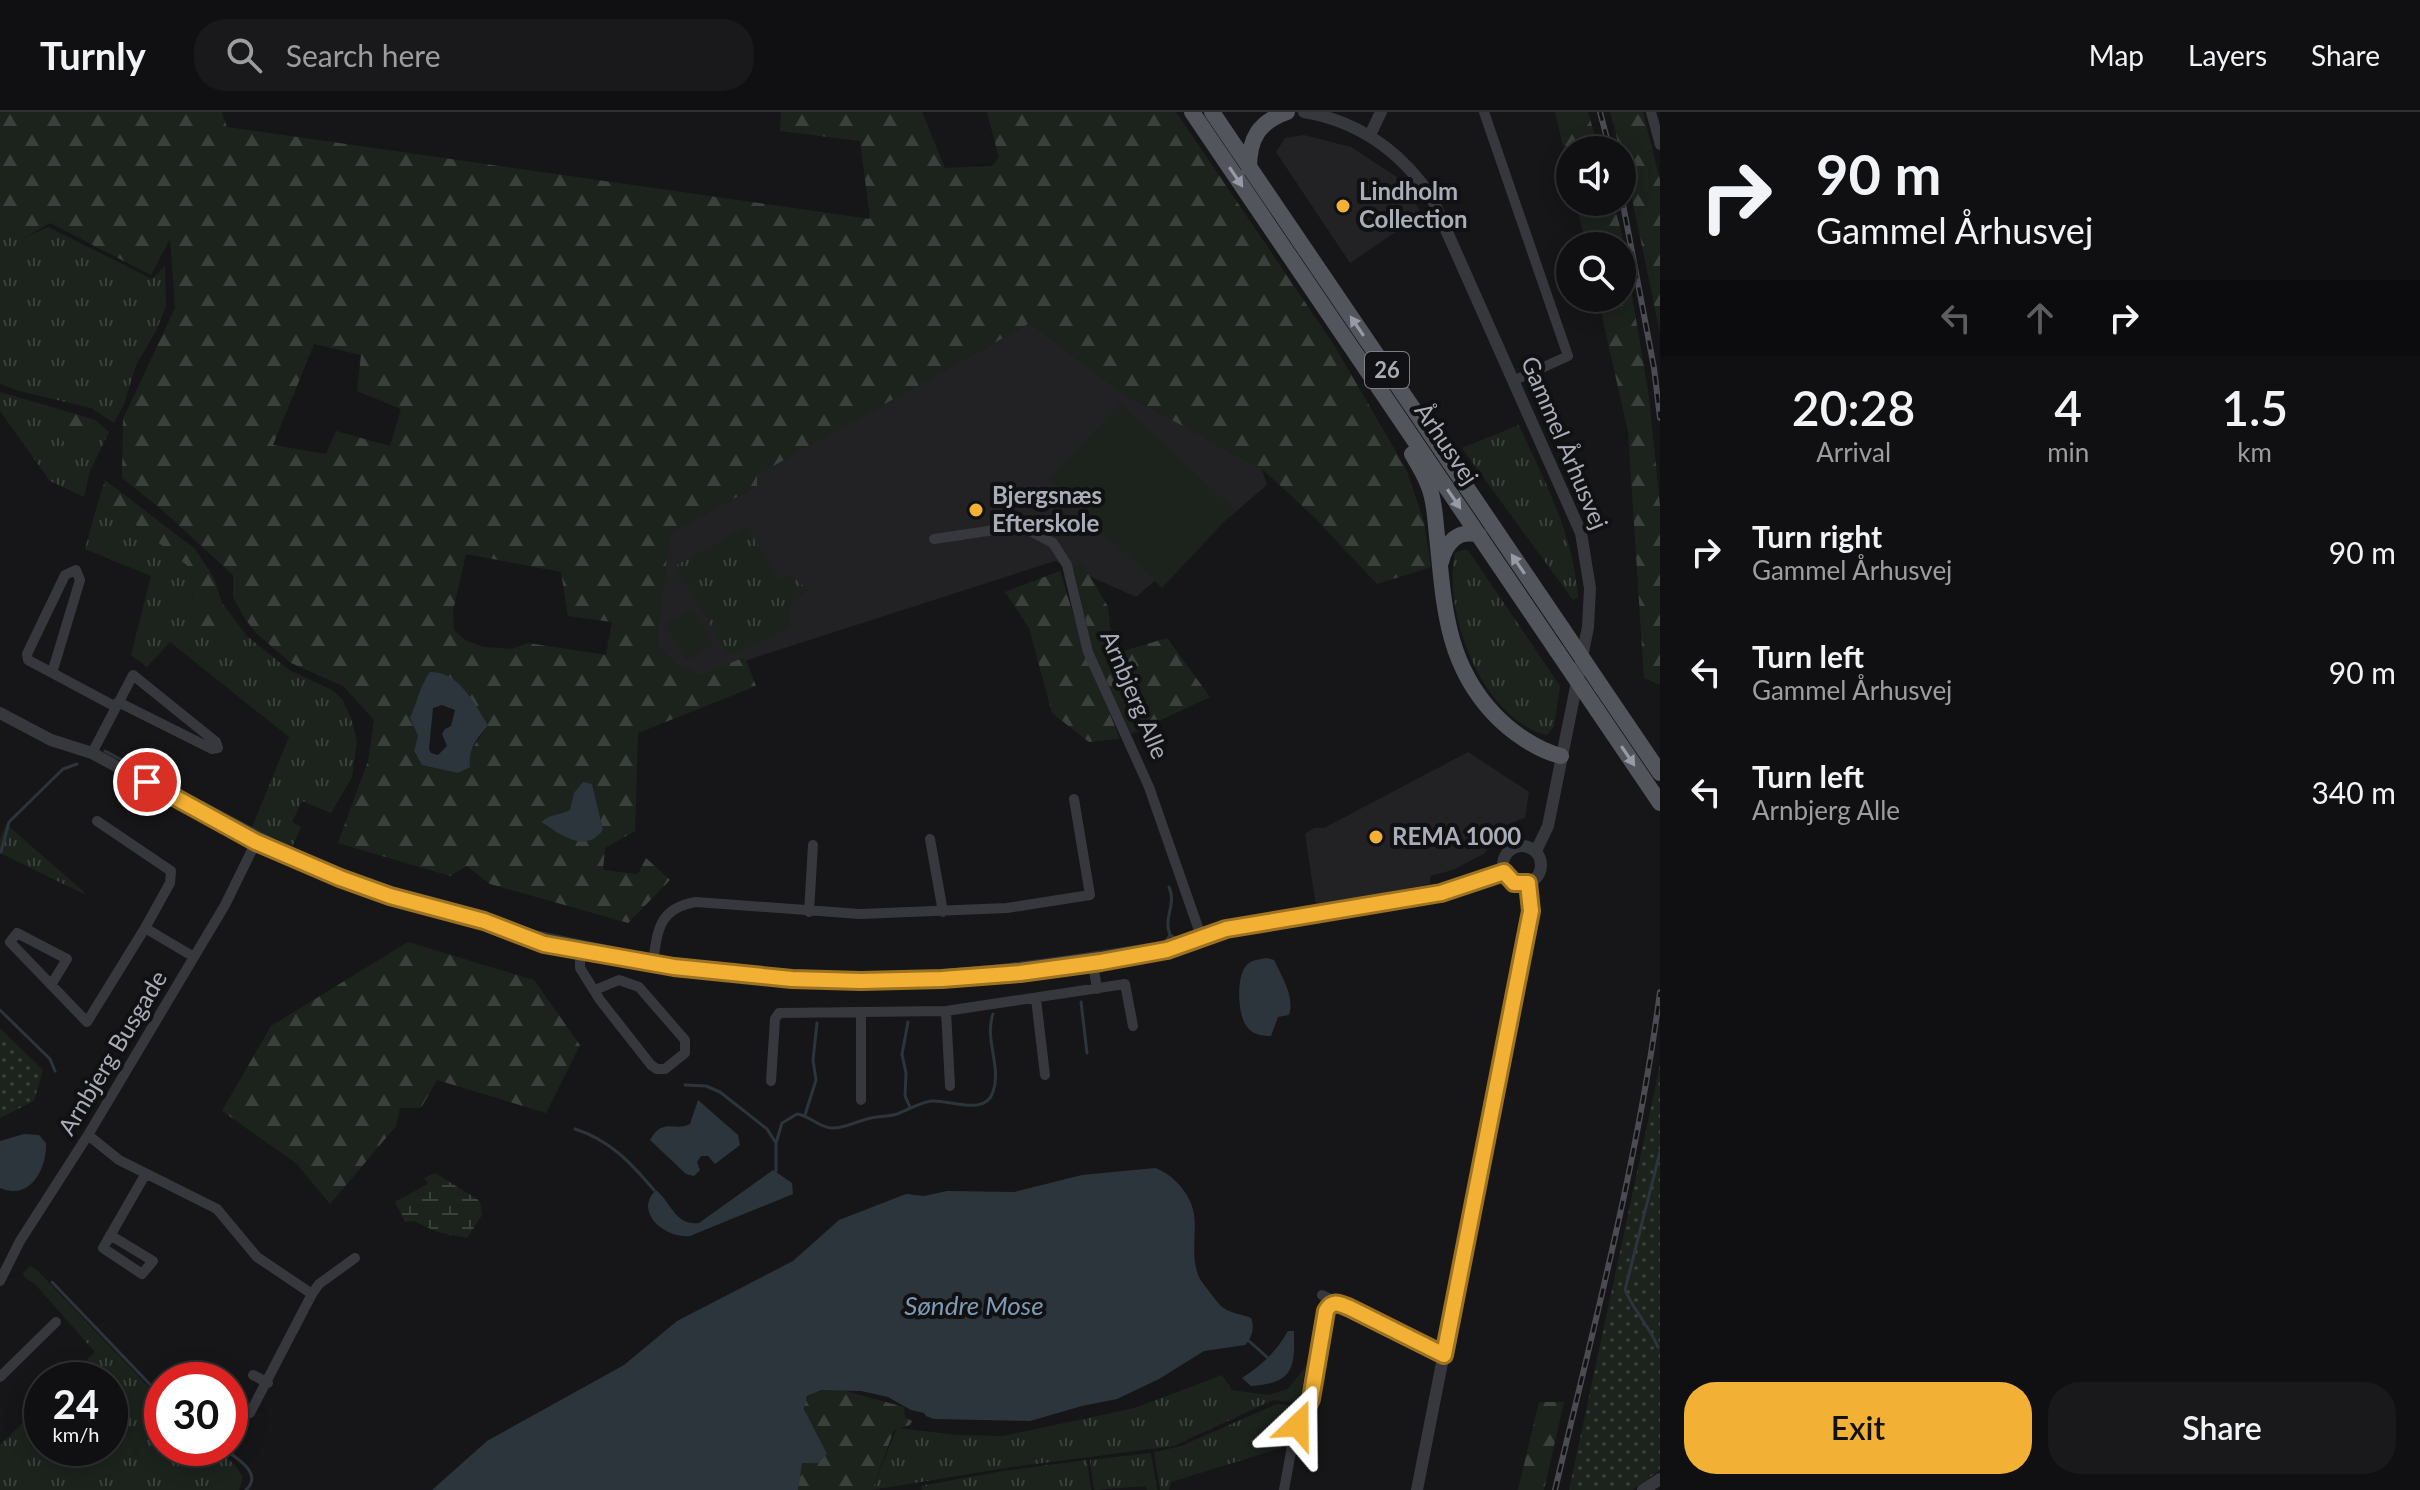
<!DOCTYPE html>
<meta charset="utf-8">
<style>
body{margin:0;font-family:Lato,sans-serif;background:#19191b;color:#f1f3f6;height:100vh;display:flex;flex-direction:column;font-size:30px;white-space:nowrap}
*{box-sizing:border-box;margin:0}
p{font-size:26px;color:#9c9d9f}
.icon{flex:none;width:44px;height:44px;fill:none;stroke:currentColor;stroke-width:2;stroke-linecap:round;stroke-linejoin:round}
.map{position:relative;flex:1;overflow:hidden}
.panel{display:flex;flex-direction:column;background:#101012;width:760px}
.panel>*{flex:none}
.top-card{background:#101012;color:#f1f3f6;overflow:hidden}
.fabs{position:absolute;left:1556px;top:24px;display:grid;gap:16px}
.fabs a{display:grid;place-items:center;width:80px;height:80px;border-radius:50%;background:#101012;box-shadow:0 4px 20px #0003,0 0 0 2px #303032;font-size:40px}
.speed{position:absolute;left:24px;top:1250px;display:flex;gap:16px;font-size:40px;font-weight:700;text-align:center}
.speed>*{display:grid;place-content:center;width:104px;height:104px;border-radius:50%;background:#101012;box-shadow:0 4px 20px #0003,0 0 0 2px #303032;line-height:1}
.speed small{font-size:20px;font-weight:400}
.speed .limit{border:12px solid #d22;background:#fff;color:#111}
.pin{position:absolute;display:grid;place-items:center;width:68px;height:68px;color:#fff;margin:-34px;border:4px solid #fff;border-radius:50%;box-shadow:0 2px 8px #0007}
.me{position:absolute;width:88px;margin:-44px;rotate:23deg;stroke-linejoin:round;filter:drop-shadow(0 0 6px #0008)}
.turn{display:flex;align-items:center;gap:28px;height:168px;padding:0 24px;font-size:36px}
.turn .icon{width:104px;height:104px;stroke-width:2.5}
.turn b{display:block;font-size:56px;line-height:68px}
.lanes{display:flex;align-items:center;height:76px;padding:0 24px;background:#0003;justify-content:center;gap:40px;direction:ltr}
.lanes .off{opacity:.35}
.eta{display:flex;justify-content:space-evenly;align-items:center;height:136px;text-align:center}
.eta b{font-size:48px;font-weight:600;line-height:56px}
.action{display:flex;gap:16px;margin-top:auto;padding:16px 24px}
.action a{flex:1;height:92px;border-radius:32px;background:#f2b134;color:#111;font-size:32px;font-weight:600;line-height:92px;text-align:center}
.action a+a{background:#19191b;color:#f1f3f6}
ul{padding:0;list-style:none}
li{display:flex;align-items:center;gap:24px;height:120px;padding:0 24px}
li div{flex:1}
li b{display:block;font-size:30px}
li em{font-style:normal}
header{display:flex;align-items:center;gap:48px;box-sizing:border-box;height:112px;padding:0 40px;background:#101012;border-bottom:2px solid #303032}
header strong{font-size:38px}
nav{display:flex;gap:44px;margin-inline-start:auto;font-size:28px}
.search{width:560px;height:72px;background:#19191b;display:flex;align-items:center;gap:20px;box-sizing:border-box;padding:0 28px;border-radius:32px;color:#9c9d9f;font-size:30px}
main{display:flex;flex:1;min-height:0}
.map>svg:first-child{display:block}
.built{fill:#222225}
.grass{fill:url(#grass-tufts)}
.forest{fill:url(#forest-firs);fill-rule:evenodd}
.wetland{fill:url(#wetland-marsh)}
.park{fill:url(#park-dots)}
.pitch{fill:#1c231d}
.water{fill:#2c353c;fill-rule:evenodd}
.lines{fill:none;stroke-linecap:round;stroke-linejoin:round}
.stream{stroke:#2c353c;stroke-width:3}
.minor{stroke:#37383d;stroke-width:10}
.tertiary{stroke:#37383d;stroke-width:12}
.primary{stroke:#53555c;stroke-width:16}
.rail-casing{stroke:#4a4c52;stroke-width:6}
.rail{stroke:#111113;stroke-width:3;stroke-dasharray:9;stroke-linecap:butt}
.primary-bridge{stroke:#53555c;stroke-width:16}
.oneway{fill:#979ba6}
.route-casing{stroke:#9d7322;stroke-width:20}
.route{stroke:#f2b134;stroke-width:14}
.poi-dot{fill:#f2b134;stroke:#111113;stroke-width:3}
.labels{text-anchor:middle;stroke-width:8;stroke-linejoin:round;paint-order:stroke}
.shield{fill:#111113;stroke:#7b7e86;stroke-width:2}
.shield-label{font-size:22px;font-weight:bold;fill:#a8adb8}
.poi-label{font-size:24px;font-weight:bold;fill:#a8adb8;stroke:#111113;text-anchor:start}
.street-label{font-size:24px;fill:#a8adb8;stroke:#111113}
.water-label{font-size:26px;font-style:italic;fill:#7f9bb3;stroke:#111113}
</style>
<header>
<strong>Turnly</strong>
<div class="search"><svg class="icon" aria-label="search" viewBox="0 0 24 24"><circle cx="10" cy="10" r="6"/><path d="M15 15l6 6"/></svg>Search here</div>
<nav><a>Map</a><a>Layers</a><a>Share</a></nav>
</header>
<main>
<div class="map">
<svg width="1660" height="1378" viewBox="0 0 1660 1378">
<defs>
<pattern id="grass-tufts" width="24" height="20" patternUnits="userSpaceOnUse" patternTransform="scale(2)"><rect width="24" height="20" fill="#1c231d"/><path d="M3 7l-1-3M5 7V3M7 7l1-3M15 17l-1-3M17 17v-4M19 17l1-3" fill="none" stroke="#3a403c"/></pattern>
<pattern id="forest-firs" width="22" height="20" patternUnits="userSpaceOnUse" patternTransform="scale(2)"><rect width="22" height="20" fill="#1c231d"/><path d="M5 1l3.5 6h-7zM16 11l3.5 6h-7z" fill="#3a403c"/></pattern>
<pattern id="wetland-marsh" width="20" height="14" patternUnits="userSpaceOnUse" patternTransform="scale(2)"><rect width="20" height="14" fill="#1c231d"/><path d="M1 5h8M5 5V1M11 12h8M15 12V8" fill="none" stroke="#3a403c"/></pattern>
<pattern id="park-dots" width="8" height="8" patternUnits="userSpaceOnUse" patternTransform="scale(2)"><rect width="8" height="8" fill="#1c231d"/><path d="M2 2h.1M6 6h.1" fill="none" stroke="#3a403c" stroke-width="1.8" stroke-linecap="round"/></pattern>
</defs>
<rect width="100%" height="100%" fill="#161618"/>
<!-- built -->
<path class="built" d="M 1304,23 L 1351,35 L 1400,67 L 1427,110 L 1394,121 L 1350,151 L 1276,40 L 1285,26 Z
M 1030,211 L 1124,282 L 1262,357 L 1267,373 L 1136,485 L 1055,449 L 701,563 L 675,552 L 656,533 L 670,421 L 757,374 L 756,363 Z
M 1468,640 L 1529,680 L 1525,706 L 1503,714 L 1485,741 L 1453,758 L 1430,764 L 1430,772 L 1316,794 L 1305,722 L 1314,716 L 1324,716 Z"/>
<!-- grass -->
<path class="grass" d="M 0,115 L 24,126 L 48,115 L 152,167 L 165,154 L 166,194 L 156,219 L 136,253 L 124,292 L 114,311 L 91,296 L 19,279 L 0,272 Z
M 0,280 L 62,298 L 63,326 L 81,336 L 95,308 L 109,320 L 90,359 L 84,385 L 50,369 L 0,299 Z
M 1519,313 C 1545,371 1573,421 1578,485 L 1573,488 L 1462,336 Z
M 96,397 L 131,409 L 189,455 L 192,464 L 193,508 L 196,514 L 247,524 L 289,558 L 332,578 L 342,587 L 351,606 L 357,629 L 352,665 L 331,701 L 302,689 L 292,710 L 301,715 L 292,735 L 286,738 L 250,720 L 289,625 L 170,530 L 147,555 L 131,543 L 151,464 L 85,437 Z
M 746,414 L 779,467 L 790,463 L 808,478 L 790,493 L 790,516 L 729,544 L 675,454 Z
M 1462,438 L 1468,438 L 1560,574 L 1554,614 L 1547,623 C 1483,608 1442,500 1455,441 Z
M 6,712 L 84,780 L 84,782 L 0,741 L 0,727 Z
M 30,1154 L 36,1157 L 162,1289 L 162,1336 L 216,1336 L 235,1353 L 243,1365 L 239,1378 L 0,1378 L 0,1333 L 42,1292 L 42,1336 L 110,1336 L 110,1268 L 67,1268 L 95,1240 L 35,1172 L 25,1166 L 23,1161 Z
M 1306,1254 L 1299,1291 L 1273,1288 L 1174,1334 L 1012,1355 L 872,1378 L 897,1316 L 957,1323 L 1003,1324 L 1135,1296 L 1222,1263 L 1232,1278 L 1268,1283 L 1288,1277 Z
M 1277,1292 L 1298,1294 L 1288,1310 L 1281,1336 L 1171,1370 L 1169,1378 L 1160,1378 L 1154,1340 L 1181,1334 Z
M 1151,1341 L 1157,1378 L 1147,1378 L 1146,1374 L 1094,1378 L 1090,1348 Z
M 1087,1348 L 1091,1378 L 922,1378 L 921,1374 L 1003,1359 Z"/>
<!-- forest -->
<path class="forest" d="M 0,0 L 222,0 L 227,15 L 870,107 L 860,29 L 780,19 L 781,0 L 922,0 L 945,56 L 992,54 L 999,46 L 987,0 L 1176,0 L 1334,233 L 1406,357 L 1424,410 L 1431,455 L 1377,472 L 1313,404 L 1262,357 L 1124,282 L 1030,211 L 757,363 L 757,374 L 670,421 L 656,533 L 675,552 L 701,563 L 745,545 L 756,574 L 638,621 L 635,719 L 605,736 L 603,758 L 638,762 L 646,746 L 670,768 L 628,811 L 490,772 L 467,754 L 450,764 L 338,731 L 368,649 L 374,608 L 343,574 L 291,551 L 256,521 L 243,504 L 233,485 L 233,463 L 161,397 L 122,366 L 123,307 L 175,196 L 170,127 L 151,163 L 50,111 L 24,126 L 0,115 ZM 314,232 L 361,243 L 357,279 L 401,297 L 390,334 L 336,319 L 326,342 L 273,333 ZM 466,442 L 561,460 L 568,504 L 612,510 L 606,543 L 528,531 L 512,537 L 483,535 L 465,528 L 454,518 L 453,499 ZM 424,568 L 488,612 L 469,642 L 416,645 L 414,639 L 418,624 L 410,606 L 419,587 ZM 575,681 L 599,702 L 603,718 C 584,741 562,724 542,711 C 553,700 559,704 570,698 Z
M 1555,0 L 1588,0 L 1599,38 L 1570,38 L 1570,65 Z
M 1610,0 L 1643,0 L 1660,68 L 1660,221 L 1622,38 L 1620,38 Z
M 1576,90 L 1613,90 L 1621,118 L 1649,285 L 1660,394 L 1660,573 L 1644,566 L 1628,320 L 1598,186 L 1622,186 L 1622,134 L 1586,134 Z
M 62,298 L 95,308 L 81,337 L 63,329 Z
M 105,368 L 195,437 L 214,466 L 222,491 L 247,524 L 196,514 L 193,508 L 192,464 L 189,455 L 131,409 L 96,397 Z
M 1082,450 L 1108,495 L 1113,542 L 1167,526 L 1210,585 L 1131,622 L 1093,539 L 1073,454 Z
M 1060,459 L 1085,541 L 1120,627 L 1089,630 L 1052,601 L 1029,516 L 1005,480 Z
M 408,830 L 534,868 L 580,933 L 546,1001 L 437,968 L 421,996 L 400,996 L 396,1014 L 330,1092 L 296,1051 L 222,999 L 271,914 Z
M 838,1277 L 904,1295 L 905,1305 L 912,1309 L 910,1313 L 894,1318 L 872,1378 L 798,1378 L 801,1351 L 811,1349 L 819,1325 C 800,1293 794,1280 838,1277 Z
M 1539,1290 L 1564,1290 L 1544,1378 L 1518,1378 Z"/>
<!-- wetland -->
<path class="wetland" d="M 435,1061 L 480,1089 L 482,1103 L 467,1126 L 437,1120 L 414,1109 L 405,1110 L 395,1090 L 428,1072 L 424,1066 Z"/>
<!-- park -->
<path class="park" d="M 0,916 L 43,958 L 34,989 L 0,1006 Z
M 1660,953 L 1660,1358 L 1632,1378 L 1569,1378 Z"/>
<!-- pitch -->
<path class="pitch" d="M 1120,292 L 1235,398 L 1162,476 L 1049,368 Z
M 693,497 L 713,533 L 686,548 L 666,512 Z"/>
<!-- water -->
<path class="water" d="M 430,560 C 460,560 473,590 488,613 C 477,627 468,636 470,655 L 458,661 L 422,653 L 414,639 L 418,624 L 410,606 C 417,591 420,573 430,560 ZM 442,593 L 455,598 L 451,614 L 445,617 L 442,622 L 447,634 L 438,643 L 431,641 L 429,637 L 433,596 Z
M 583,670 L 592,672 L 603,718 C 585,742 561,723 541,710 C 555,700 558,704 570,698 L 574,681 Z
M 1267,846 L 1274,848 C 1282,865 1295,885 1289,903 L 1278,905 L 1271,924 C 1264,924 1253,923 1248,916 C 1237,905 1235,860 1249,851 C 1253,848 1262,847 1267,846 Z
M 698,988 L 738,1023 L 740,1033 L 715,1052 L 708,1044 L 701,1044 L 697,1050 L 700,1058 L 694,1064 L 686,1062 L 650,1028 C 663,1005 675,1020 690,1012 Z
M 24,1022 L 39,1023 L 46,1031 C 47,1057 30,1089 0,1076 L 0,1029 Z
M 1155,1056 C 1173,1062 1191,1082 1194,1102 C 1197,1123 1190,1144 1199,1165 C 1200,1168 1218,1191 1221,1194 C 1228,1201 1242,1202 1251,1206 C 1255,1215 1252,1226 1245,1233 L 1204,1239 L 1159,1267 L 1117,1287 L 1082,1294 L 1030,1309 L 934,1307 L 926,1304 L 924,1301 L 911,1298 L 888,1285 L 861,1279 L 822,1278 L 807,1284 L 804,1297 L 827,1342 L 818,1351 L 802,1351 L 798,1378 L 432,1378 L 487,1329 L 624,1253 L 677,1209 L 793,1149 L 839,1108 L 906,1082 L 924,1084 L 947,1079 L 1014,1080 L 1082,1063 Z
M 773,1058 L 792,1071 L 793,1082 L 690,1124 C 665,1127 633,1100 656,1078 C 671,1090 675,1114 699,1111 Z
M 1288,1219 L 1294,1219 C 1295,1257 1293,1271 1251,1274 L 1242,1266 C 1262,1253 1276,1240 1288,1219 Z"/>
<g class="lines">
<!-- stream -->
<path class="stream" d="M 105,639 L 287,735
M 1,740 L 9,710 L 63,657 L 77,652
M 304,743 L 383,774 L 439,790
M 1169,775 C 1177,792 1163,805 1170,823
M 456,795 L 492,803 L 532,819 L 648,843
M 664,846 C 729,854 794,861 860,861 C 960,862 1059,847 1158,831 L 1166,829 L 1170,823 L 1175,826
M 1081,890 L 1087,941
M 0,898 L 50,947 L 55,959
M 908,910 L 902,942 L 906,961 L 905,984 L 910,995
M 685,973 L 706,974 L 720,980 L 767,1017 L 776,1031 L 776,1059
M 805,1003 L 816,968 L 813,948 L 817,911
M 575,1017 C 610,1028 631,1051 654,1078
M 776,1031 L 782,1011 L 797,1002 C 810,1004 819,1015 831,1016 C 843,1017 855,1010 867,1007 C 876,1004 887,1005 897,1002 C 908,998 919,991 931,989 C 949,987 985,1005 993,980 C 1002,955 984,927 993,902
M 52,1170 L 162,1285
M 1249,1229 L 1268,1246
M 1658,1235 C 1649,1214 1634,1199 1625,1178 L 1660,1040
M 223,1336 C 236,1346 264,1361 246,1378"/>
<!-- minor -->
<path class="minor" d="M 1484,0 L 1568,244 L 1513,269
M 1651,0 L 1660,33
M 934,427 L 1021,414 L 1053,431 L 1067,453 L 1088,540 L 1149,675 L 1201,824
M 52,561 L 80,468 L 76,458 L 65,463 L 27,542 L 28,548 L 116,595
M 92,641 L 133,563 L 216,630 L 218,636 L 212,637 L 118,590
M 97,709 L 171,759 L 170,771 L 145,816
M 930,727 L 943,800
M 809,800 L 813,733
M 580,839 L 580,856 L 600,888 L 651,953 L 657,957 L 665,957 L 685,941 L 685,928 L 639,875 L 619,868 L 595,878
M 1093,851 L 1097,877
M 653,852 C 657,820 658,796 696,790 L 860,802 L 1007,796 L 1090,783 L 1074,687
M 51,873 L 67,847 L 17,821 L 10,830 L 87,910 L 145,816 L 194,845
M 1036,887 L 1045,963
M 946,899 L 950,974
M 771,969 L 775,907 L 779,901 L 946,899 L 1125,872 L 1133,914
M 861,988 L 861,900
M 88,1023 L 119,1048 L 217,1097 L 257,1145 L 312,1182 L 250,1301
M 110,1123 L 153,1149 L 142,1162 L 103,1136 L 145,1063
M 0,1169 L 20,1129 L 88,1023 L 225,793 L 256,730
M 312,1182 L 319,1172 L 355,1146
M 1322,1183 L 1444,1243
M 253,1263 L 268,1271
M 0,1265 L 56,1210
M 1284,1378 L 1295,1318 L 1311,1287 L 1326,1199 L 1329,1194 L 1337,1190"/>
<!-- tertiary -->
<path class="tertiary" d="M 1304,0 C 1358,9 1400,39 1431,84 L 1581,421 L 1590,476 L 1588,515 L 1548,714 L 1536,739
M 1370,23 L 1381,0
M 0,601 L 51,628 L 92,641 L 256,730 L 340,766 L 390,784 L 484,809 L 544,832 L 653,852 L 733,863 L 861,869 L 1020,861 L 1167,838 L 1226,817 L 1441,781 L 1504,760
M1503 753a19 19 0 1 1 38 0a19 19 0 1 1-38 0Z
M 1417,1378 L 1531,799 L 1528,771
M 1643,1378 L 1660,1367"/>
<!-- primary -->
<path class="primary" d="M 1192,0 L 1557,539
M 1212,0 L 1562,516
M 1249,56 C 1249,26 1259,10 1287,0
M 1412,342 C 1418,352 1425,363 1429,375 C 1435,390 1435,407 1437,424 C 1444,491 1445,550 1494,602 C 1511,620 1537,638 1561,644
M 1441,450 C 1446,430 1458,417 1479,423
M 1601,574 L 1660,661
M 1597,598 L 1660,691"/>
<defs>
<path id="rail" d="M 1600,0 L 1610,38
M 1622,87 L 1654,256 L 1660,306
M 1555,1378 C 1594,1213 1638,1048 1660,880"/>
</defs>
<!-- rail casing -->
<use href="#rail" class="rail-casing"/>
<!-- rail -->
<use href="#rail" class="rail"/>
<!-- primary-bridge -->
<path class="primary-bridge" d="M 1562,516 L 1601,574
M 1557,539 L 1597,598"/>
</g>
<!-- one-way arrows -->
<defs><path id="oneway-solid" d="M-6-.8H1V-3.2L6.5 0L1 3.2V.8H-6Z" transform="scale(2)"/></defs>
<g class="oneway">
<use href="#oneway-solid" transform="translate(1236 65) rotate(56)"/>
<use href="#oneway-solid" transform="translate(1357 214) rotate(-124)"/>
<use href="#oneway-solid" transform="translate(1454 387) rotate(56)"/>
<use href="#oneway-solid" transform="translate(1518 452) rotate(-124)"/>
<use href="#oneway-solid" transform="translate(1628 644) rotate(56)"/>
</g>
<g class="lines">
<defs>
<path id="route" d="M 147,670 L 256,730 L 340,766 L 390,784 L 484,809 L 544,832 L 674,855 L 792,867 L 861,869 L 942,867 L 1020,861 L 1101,850 L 1167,838 L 1226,817 L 1441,781 L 1504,760 L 1514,771 L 1528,771 L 1531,799 L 1444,1243 L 1350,1196 C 1340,1192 1333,1187 1326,1199 L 1311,1287 L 1298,1313"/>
</defs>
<!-- route casing -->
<use href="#route" class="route-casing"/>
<!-- route -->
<use href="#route" class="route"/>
</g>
<!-- markers -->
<g class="poi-dot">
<circle cx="1343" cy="94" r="8"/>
<circle cx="976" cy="398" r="8"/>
<circle cx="1376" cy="725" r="8"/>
</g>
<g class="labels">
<!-- shield labels -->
<rect class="shield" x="1365" y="240" width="44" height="36" rx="6"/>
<g class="shield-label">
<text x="1387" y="266">26</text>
</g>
<!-- poi labels -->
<g class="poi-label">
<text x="1359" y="88">Lindholm<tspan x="1359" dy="28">Collection</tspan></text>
<text x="992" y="392">Bjergsnæs<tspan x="992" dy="28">Efterskole</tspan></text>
<text x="1392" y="733">REMA 1000</text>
</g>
<!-- street labels -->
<g class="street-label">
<text transform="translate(1564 331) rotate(67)" y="8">Gammel Århusvej</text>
<text transform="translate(1446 332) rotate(56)" y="8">Århusvej</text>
<text transform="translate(1134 583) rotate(67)" y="8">Arnbjerg Alle</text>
<text transform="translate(113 941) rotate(-59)" y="8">Arnbjerg Busgade</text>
</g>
<!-- water labels -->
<g class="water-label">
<text x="974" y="1203">Søndre Mose</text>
</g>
</g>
</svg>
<div class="fabs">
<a><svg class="icon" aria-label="sound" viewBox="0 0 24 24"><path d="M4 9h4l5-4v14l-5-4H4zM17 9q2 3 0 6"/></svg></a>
<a><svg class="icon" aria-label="search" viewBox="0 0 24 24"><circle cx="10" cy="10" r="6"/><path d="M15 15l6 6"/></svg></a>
</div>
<div class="speed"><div>24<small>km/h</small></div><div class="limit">30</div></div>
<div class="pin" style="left:147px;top:670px;background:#d93025"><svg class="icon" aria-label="arrive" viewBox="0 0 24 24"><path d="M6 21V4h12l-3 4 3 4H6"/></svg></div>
<svg class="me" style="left:1298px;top:1313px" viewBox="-20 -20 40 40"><path d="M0-17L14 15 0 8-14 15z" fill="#f2b134" stroke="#fff" stroke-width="4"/></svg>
</div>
<section class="panel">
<div class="top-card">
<div class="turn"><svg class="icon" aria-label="right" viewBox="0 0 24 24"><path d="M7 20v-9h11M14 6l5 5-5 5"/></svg><div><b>90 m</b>Gammel Århusvej</div></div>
<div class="lanes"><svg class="icon off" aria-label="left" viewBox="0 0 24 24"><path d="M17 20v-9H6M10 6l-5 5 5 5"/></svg><svg class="icon off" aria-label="ahead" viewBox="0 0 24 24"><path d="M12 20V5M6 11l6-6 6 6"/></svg><svg class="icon" aria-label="right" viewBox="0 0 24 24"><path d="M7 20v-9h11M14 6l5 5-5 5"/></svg></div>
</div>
<div class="eta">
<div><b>20:28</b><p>Arrival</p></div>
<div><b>4</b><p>min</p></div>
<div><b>1.5</b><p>km</p></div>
</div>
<ul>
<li><svg class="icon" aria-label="right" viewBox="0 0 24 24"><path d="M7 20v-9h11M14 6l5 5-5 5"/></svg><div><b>Turn right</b><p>Gammel Århusvej</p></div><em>90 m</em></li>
<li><svg class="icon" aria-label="left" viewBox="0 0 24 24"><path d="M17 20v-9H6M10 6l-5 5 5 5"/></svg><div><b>Turn left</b><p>Gammel Århusvej</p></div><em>90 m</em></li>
<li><svg class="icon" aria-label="left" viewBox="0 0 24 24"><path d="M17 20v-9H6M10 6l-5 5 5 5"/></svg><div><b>Turn left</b><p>Arnbjerg Alle</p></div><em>340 m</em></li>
</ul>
<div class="action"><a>Exit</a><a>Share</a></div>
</section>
</main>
